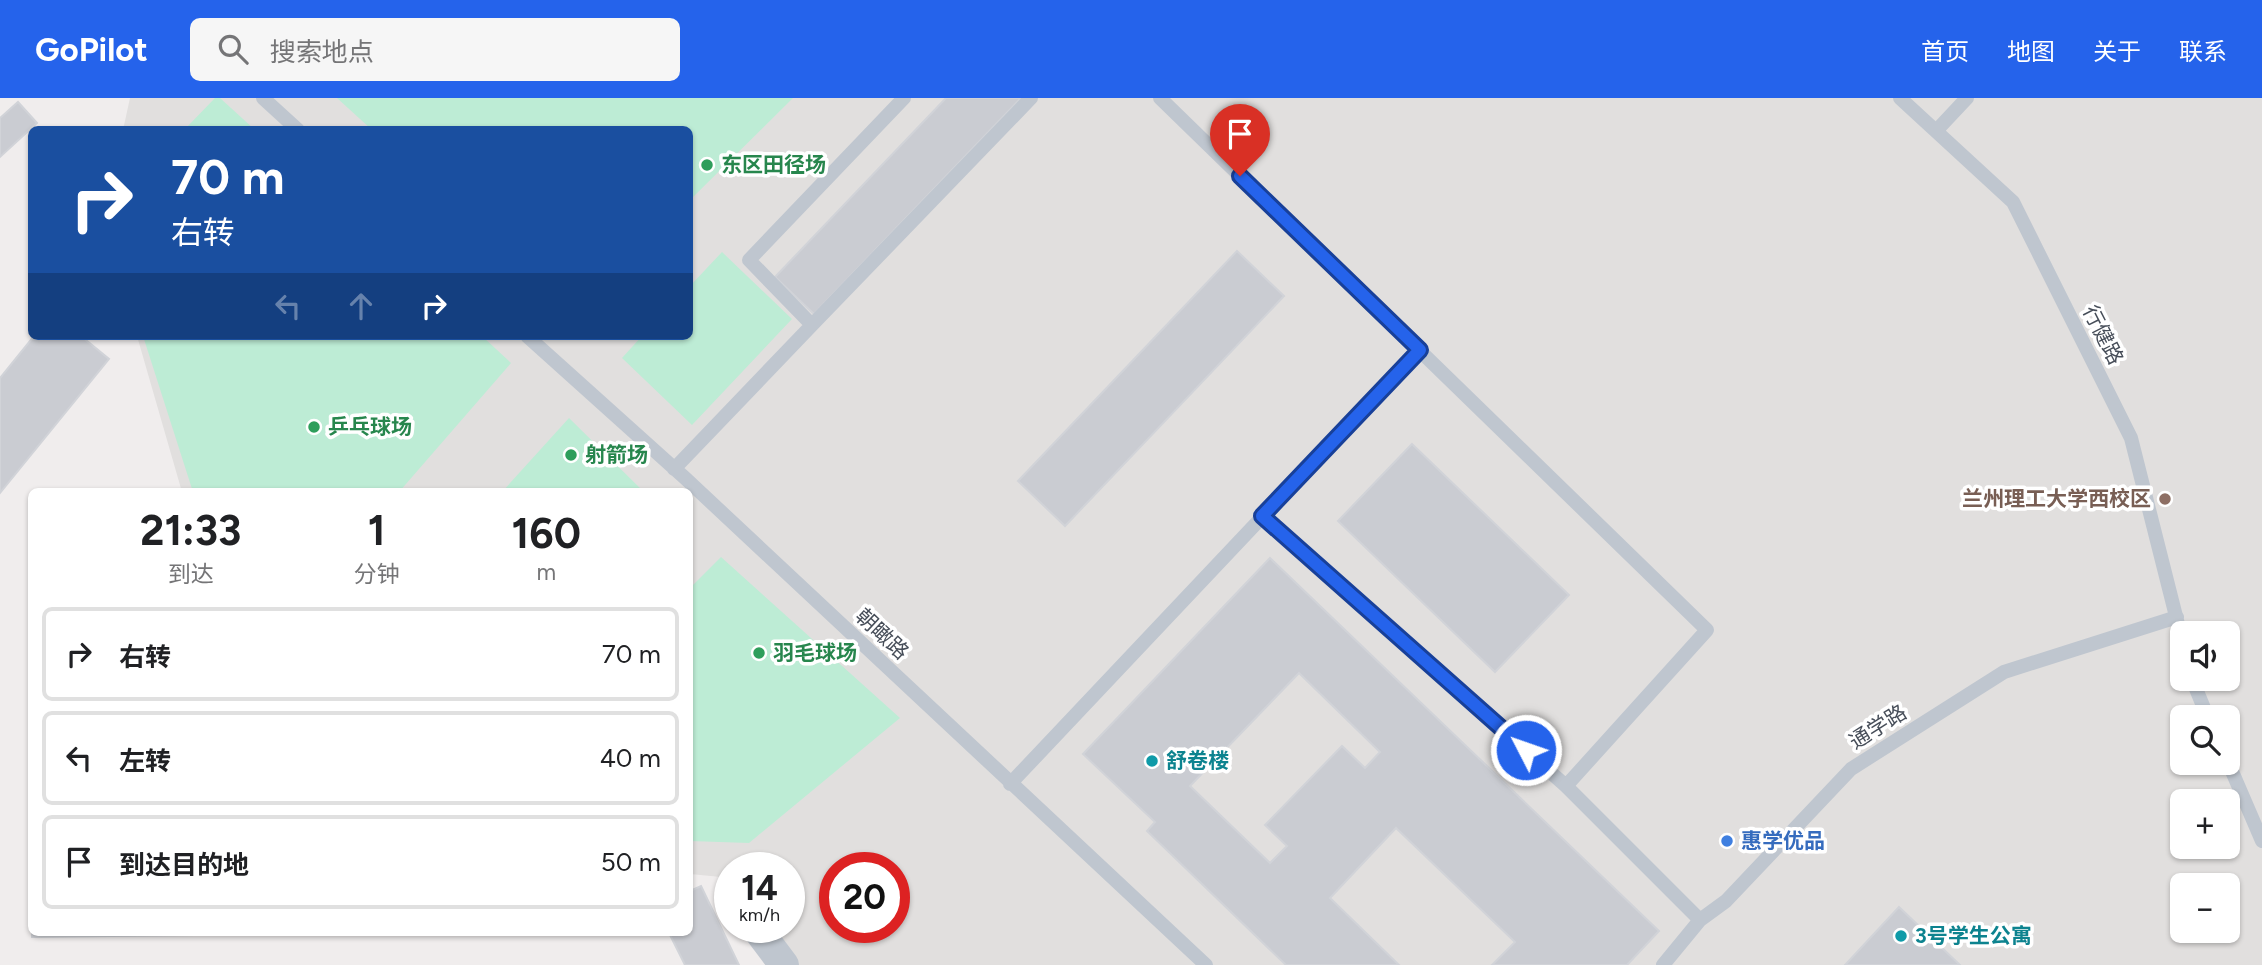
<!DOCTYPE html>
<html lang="zh">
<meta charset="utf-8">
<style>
body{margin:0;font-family:Figtree,"Noto Sans SC",sans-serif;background:#f6f6f6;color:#202124;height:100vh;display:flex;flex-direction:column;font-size:26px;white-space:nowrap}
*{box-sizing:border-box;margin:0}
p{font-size:23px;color:#757577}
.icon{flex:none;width:38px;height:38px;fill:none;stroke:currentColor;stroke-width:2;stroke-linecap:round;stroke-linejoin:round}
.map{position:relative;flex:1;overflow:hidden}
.sheet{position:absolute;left:28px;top:390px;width:665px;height:448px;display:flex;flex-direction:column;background:#fff;border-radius:10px;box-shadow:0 2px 5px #0004}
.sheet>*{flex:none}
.hud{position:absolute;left:28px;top:28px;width:665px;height:214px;border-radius:10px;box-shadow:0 2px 5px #0004;background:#1a4fa0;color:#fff;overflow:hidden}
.fabs{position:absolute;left:2170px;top:523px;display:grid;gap:14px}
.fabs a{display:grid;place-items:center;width:70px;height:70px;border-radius:10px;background:#fff;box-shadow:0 2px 5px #0004;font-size:35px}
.speed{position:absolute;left:714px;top:754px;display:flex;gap:14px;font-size:35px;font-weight:700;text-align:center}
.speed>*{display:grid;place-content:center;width:91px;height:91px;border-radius:50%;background:#fff;box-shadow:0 2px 5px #0004;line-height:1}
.speed small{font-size:18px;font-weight:400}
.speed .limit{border:10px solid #d22;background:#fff;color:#111}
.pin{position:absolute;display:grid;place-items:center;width:60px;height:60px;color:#fff;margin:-72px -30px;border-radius:50% 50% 50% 0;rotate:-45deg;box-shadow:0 0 7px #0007}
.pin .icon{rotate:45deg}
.me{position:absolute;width:77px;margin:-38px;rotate:311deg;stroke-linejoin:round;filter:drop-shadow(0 0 5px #0008)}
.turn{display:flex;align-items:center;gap:24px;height:147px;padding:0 28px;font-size:32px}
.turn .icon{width:91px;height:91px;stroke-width:2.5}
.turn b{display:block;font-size:49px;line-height:60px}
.lanes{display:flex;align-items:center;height:66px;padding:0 28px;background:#0003;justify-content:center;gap:35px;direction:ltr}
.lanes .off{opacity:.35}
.eta{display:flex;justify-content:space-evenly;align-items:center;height:119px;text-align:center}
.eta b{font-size:42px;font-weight:700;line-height:49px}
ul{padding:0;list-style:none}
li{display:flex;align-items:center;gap:21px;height:94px;margin:0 14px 10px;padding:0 14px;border:4px solid #e0e0e0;border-radius:10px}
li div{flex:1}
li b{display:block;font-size:26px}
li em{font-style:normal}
header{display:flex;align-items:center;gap:42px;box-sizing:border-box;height:98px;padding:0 35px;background:#2563eb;color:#fff}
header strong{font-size:33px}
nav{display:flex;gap:38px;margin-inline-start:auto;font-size:24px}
.search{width:490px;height:63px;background:#f6f6f6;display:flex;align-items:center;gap:18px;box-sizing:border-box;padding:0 24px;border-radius:10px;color:#757577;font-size:26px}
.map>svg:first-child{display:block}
.education{fill:#e1dfde;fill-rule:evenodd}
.green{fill:#bdecd5}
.building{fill:#caccd2;stroke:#d1d3d8;stroke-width:2;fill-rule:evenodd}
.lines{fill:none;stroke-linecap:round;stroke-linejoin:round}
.lane{stroke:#bfc6cf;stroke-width:14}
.street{stroke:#bfc6cf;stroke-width:30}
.route-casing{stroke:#184099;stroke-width:18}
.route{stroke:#2563eb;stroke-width:12}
.leisure-dot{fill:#2e9e5b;stroke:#fff;stroke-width:2.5}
.education-dot{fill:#8d6e63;stroke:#fff;stroke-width:2.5}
.culture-dot{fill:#0f9aa8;stroke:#fff;stroke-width:2.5}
.shop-dot{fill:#3f7fe0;stroke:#fff;stroke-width:2.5}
.labels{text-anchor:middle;stroke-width:7;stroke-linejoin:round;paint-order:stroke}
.leisure-label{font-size:21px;font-weight:bold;fill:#27864d;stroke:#fff;text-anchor:start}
.street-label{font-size:21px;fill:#474e59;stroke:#fff}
.education-label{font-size:21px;font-weight:bold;fill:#785e54;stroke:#fff;text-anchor:end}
.culture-label{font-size:21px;font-weight:bold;fill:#0d838f;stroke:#fff;text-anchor:start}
.shop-label{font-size:21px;font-weight:bold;fill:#366cbe;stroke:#fff;text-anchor:start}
</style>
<header>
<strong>GoPilot</strong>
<div class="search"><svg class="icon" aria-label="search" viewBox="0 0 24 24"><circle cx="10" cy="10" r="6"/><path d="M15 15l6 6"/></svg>搜索地点</div>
<nav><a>首页</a><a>地图</a><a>关于</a><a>联系</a></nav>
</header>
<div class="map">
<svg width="2262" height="867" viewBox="0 0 2262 867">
<rect width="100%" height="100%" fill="#f0eded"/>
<!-- education -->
<path class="education" d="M 130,0 L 2262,0 L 2262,867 L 780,867 L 755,830 L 789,830 L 789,770 L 730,770 L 730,792 L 721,779 L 690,776 L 690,394 L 182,394 L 137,238 L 690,238 L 690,32 L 123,32 ZM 2182,536 L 2228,536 L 2228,581 L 2182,581 ZM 2182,620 L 2228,620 L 2228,665 L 2182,665 ZM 2182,704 L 2228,704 L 2228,749 L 2182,749 ZM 835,770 L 894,770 L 894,830 L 835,830 ZM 2182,788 L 2228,788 L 2228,833 L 2182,833 Z"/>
<!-- green -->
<path class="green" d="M 215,0 L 220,0 L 254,31 L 185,31 Z
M 337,0 L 793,0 L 690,102 L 690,32 L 371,31 Z
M 722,154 L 792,221 L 692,327 L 622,260 L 642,238 L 690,238 L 690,188 Z
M 143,238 L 482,238 L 511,265 L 399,394 L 193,394 Z
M 569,320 L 644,394 L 502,394 Z
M 721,459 L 900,620 L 749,745 L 690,743 L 690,490 Z"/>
<!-- building -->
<path class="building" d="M 946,0 L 1021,0 L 814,216 L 775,179 Z
M 18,4 L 37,25 L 0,59 L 0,20 Z
M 1237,153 L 1284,198 L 1065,428 L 1018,383 Z
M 34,238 L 81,238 L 109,261 L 0,395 L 0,280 Z
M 1412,346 L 1569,497 L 1495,574 L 1338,423 Z
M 1270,460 L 1659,833 L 1627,867 L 1492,867 L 1515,844 L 1396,730 L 1330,800 L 1399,867 L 1286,867 L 1147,733 L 1155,724 L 1083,656 ZM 1299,575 L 1380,654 L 1365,670 L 1342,648 L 1265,727 L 1287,748 L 1270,765 L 1190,688 Z
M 701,788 L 739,867 L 685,867 L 669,835 L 690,835 L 690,793 Z
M 1899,809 L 1960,867 L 1845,867 Z
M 32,835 L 277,835 L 277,836 L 32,839 Z"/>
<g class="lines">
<!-- lane -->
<path class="lane" d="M 263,0 L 298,32
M 1160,0 L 1707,532 L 1566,688
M 1900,0 L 2013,104 L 2131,340 L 2182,542
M 1936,33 L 1967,0
M 812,227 L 1031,0
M 527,238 L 685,380 L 1206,867
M 674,371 L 812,227 L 749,162 L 904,0
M 1262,418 L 1566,688 L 1700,822
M 2192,581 L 2208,620
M 2228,664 L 2262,743
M 1010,686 L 1420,252
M 1663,867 L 1700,822 L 1726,803 L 1851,671 L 2004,574 L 2177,519"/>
<!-- street -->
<path class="street" d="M 757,831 L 784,867"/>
</g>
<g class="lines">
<defs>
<path id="route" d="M 1240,78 L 1420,252 L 1262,418 L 1526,652"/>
</defs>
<!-- route casing -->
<use href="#route" class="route-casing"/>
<!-- route -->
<use href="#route" class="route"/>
</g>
<!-- markers -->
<g class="leisure-dot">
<circle cx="707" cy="67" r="7"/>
<circle cx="314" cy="329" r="7"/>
<circle cx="571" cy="357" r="7"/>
<circle cx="759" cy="555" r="7"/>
</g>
<circle class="education-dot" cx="2165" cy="401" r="7"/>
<g class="culture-dot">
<circle cx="1152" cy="663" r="7"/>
<circle cx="1901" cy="838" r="7"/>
</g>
<circle class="shop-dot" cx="1727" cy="743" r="7"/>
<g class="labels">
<!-- leisure labels -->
<g class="leisure-label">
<text x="721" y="74">东区田径场</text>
<text x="328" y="336">乒乓球场</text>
<text x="585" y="364">射箭场</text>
<text x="773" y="562">羽毛球场</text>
</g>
<!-- street labels -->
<g class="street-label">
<text transform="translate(2103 237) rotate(63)" y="7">行健路</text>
<text transform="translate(882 536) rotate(43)" y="7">朝瞰路</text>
<text transform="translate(1878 629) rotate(-32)" y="7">通学路</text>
</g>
<!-- education labels -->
<g class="education-label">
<text x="2151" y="408">兰州理工大学西校区</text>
</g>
<!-- culture labels -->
<g class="culture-label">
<text x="1166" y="670">舒卷楼</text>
<text x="1915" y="845">3号学生公寓</text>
</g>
<!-- shop labels -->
<g class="shop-label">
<text x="1741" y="750">惠学优品</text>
</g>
</g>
</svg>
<div class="fabs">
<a><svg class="icon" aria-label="sound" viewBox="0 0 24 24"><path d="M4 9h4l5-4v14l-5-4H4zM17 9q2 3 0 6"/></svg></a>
<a><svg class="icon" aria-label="search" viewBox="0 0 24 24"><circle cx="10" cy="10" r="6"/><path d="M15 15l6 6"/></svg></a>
<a>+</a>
<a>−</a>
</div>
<div class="speed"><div>14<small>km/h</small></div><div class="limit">20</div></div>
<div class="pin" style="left:1240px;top:78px;background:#d93025"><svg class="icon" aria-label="arrive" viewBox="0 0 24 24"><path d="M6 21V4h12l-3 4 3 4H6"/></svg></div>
<svg class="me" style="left:1526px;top:652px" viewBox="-20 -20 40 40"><circle r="17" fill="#2563eb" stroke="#fff" stroke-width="3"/><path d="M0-11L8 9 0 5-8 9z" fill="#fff"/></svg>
<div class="hud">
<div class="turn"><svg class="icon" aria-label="right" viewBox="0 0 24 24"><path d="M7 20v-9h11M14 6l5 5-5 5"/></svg><div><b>70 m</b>右转</div></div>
<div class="lanes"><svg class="icon off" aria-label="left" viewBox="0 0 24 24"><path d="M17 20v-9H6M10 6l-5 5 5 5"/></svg><svg class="icon off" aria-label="ahead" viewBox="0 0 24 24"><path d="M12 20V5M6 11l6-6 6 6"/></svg><svg class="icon" aria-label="right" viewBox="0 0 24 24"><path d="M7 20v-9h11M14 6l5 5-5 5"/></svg></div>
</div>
<section class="sheet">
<div class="eta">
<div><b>21:33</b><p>到达</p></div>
<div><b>1</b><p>分钟</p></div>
<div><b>160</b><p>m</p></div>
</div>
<ul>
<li><svg class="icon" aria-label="right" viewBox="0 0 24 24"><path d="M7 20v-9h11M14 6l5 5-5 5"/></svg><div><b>右转</b></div><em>70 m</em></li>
<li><svg class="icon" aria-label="left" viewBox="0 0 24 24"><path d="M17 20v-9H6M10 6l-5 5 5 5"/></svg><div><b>左转</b></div><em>40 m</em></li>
<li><svg class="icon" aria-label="arrive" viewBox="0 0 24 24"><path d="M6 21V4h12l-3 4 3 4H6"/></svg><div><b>到达目的地</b></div><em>50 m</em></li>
</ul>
</section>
</div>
